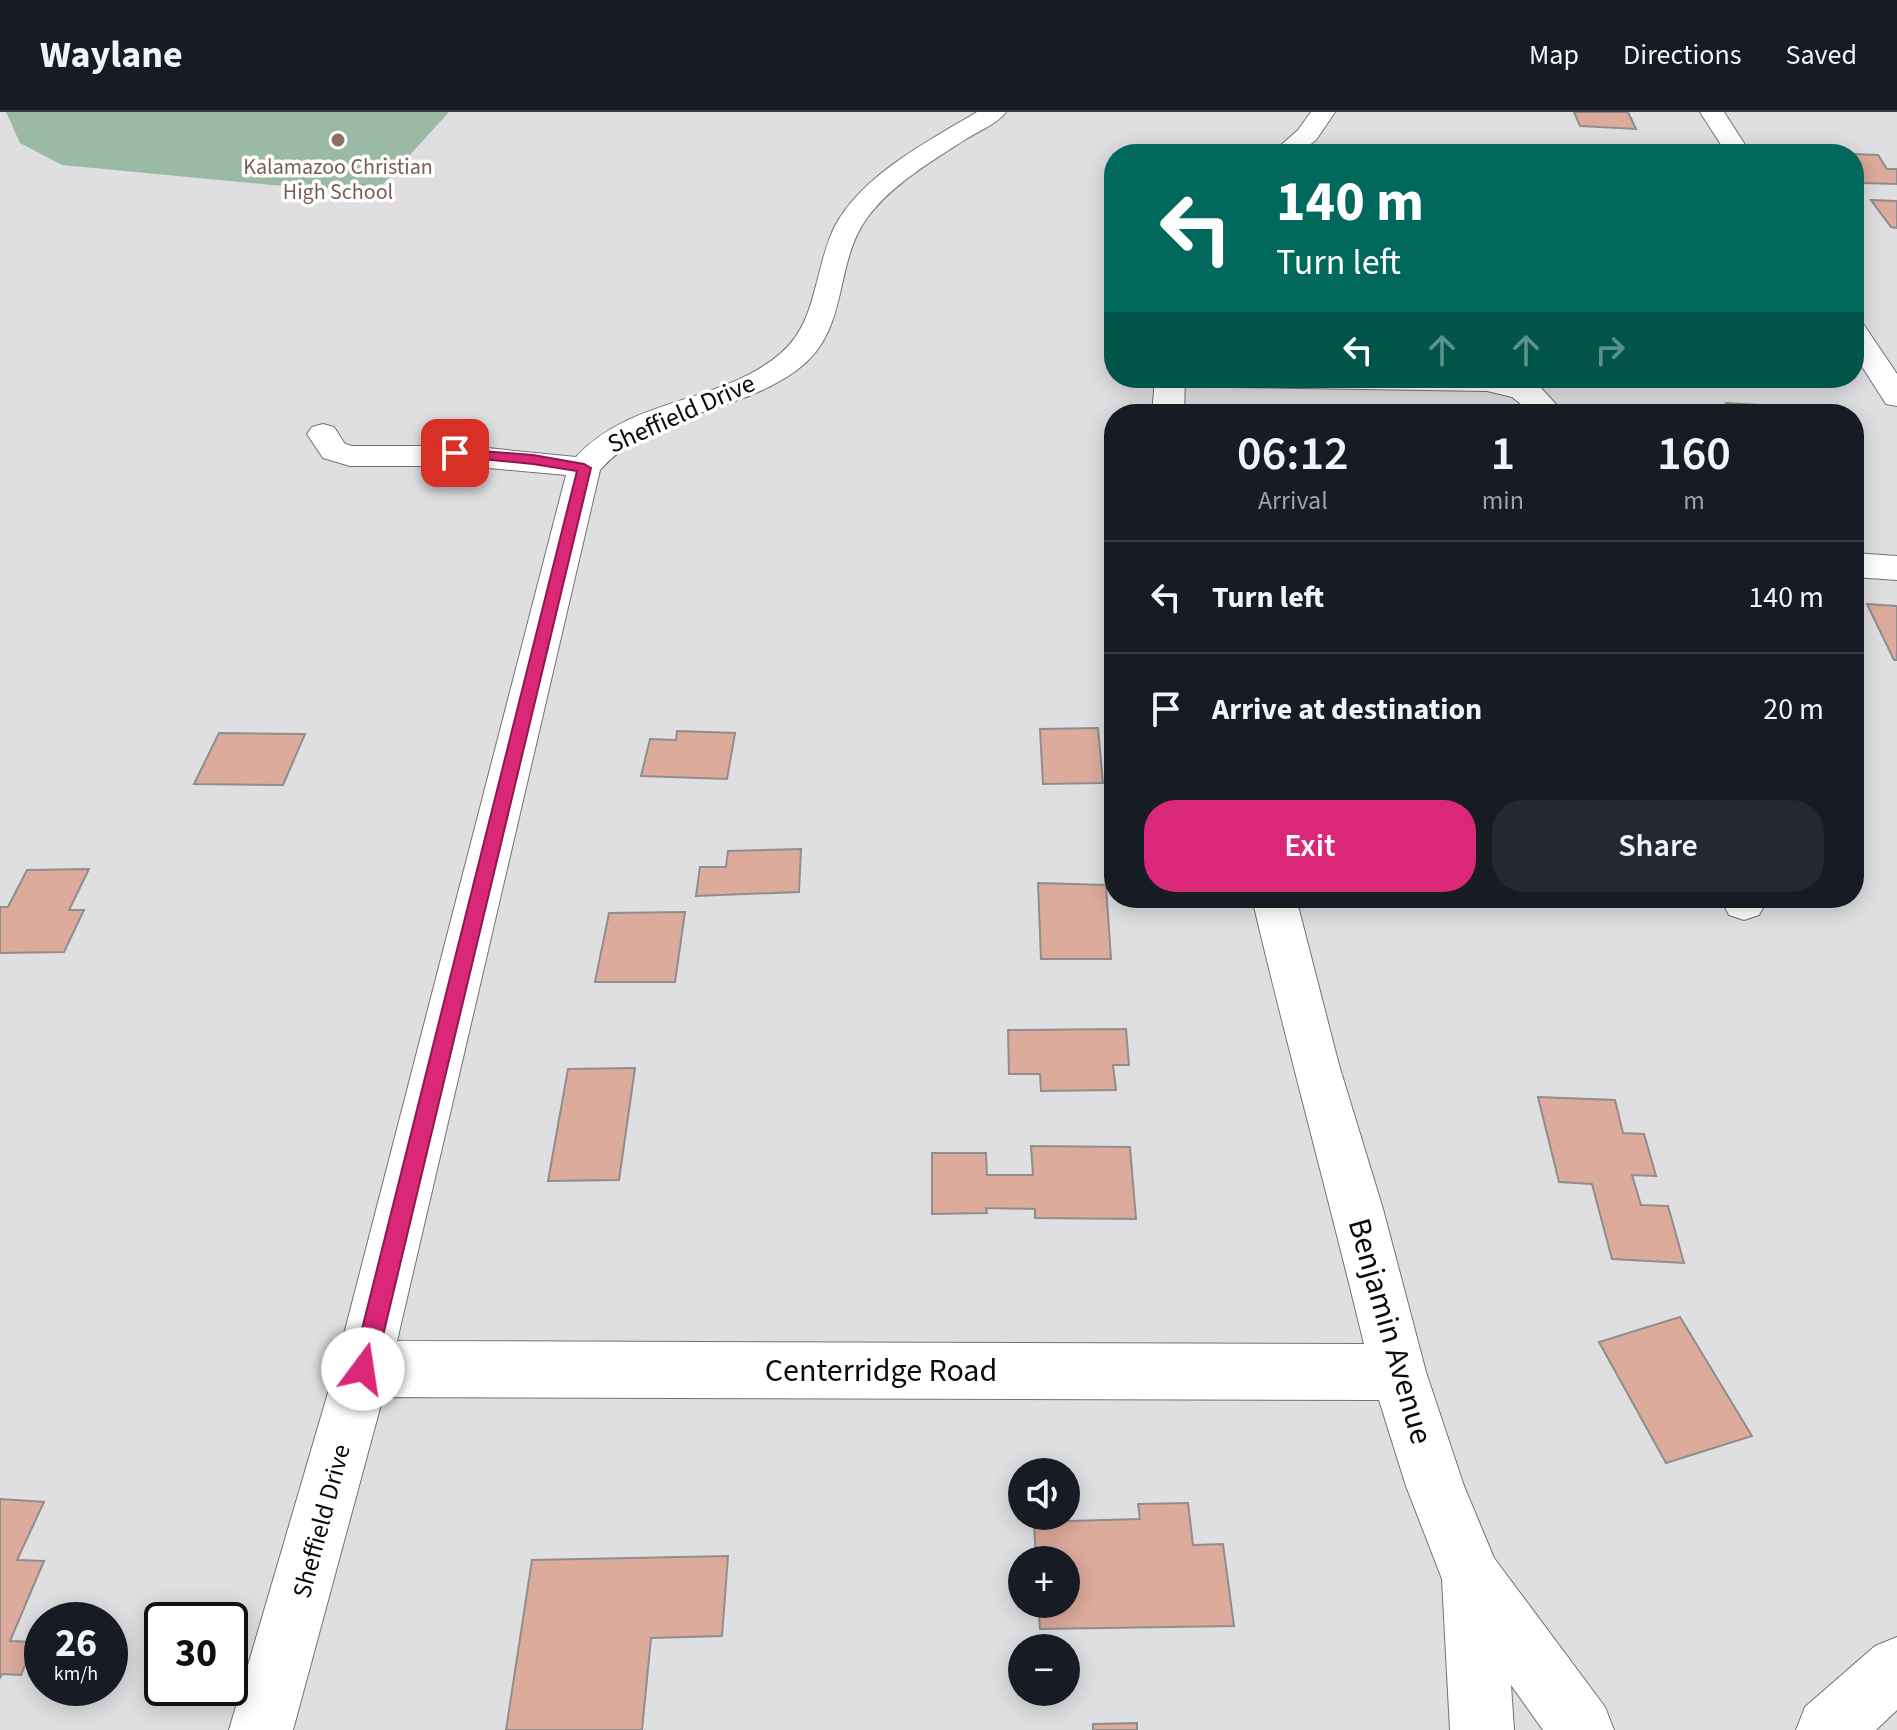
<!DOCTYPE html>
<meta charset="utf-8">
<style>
body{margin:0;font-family:"Source Sans 3",sans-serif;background:#242831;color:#f1f3f6;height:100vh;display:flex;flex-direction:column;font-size:30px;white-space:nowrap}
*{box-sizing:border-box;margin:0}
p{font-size:26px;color:#9ea1a6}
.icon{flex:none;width:44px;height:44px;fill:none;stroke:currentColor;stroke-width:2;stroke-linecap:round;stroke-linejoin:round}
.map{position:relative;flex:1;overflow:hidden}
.details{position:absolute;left:1104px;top:292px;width:760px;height:504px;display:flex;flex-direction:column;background:#171b24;border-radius:32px;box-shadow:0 4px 20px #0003}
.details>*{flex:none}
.banner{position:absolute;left:1104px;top:32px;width:760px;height:244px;border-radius:32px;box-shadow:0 4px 20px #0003;background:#00695c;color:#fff;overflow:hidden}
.tools{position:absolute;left:1008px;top:1346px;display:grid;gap:16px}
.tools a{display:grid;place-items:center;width:72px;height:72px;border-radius:50%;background:#171b24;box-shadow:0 4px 20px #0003;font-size:40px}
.speed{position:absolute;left:24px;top:1490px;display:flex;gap:16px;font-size:40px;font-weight:700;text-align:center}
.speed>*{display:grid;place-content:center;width:104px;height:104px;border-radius:50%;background:#171b24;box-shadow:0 4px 20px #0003;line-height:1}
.speed small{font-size:20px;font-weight:400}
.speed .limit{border:4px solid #111;border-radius:12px;background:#fff;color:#111}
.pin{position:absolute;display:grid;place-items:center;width:68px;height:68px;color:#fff;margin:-34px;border-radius:16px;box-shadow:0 4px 12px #0006}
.me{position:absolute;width:88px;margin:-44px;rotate:14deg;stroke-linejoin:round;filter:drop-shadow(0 0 6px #0008)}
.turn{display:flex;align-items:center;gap:28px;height:168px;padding:0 40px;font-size:36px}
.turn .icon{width:104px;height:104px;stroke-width:2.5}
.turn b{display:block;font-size:56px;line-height:68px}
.lanes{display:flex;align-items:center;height:76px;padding:0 40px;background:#0003;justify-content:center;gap:40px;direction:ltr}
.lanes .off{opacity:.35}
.eta{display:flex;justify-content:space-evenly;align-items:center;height:136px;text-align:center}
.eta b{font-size:48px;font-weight:600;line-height:56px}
.button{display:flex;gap:16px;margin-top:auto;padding:16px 40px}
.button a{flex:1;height:92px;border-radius:32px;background:#db2777;color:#fff;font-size:32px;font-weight:600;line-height:92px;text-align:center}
.button a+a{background:#242831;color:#f1f3f6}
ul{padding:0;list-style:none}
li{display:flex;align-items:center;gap:24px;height:112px;padding:0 40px;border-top:2px solid #363941}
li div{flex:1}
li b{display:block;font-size:30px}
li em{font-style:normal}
header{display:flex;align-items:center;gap:48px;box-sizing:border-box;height:112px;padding:0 40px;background:#171b24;border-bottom:2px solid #363941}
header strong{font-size:38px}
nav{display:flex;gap:44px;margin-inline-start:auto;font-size:28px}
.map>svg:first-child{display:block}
.green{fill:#9abaa6}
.building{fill:#dcab9b;stroke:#908e8d;stroke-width:2}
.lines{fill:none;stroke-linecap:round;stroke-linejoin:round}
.minor-casing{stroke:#737375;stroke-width:2}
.minor{fill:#fff;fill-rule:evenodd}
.route{fill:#db2777;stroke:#8e194d;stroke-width:2}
.education-dot{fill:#8d6e63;stroke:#fff;stroke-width:3}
.labels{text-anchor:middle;stroke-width:7;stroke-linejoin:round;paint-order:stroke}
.far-education-label{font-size:22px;fill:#785e54;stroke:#fff}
.street-label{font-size:26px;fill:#0b0b0c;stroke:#fff}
.near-street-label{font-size:32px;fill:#0b0b0c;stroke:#fff}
</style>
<header>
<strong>Waylane</strong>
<nav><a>Map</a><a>Directions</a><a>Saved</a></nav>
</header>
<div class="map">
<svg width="1897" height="1618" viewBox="0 0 1897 1618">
<rect width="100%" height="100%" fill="#dfdfe2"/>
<!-- green -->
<path class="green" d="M 6,0 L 449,0 L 377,79 L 271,73 L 62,53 L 20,31 Z"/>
<!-- building -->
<path class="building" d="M 1574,0 L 1628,0 L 1636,17 L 1580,14 Z
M 1854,42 L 1878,43 L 1887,57 L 1897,57 L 1897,72 L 1861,71 L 1854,61 Z
M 1871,88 L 1897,89 L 1897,116 L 1891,115 Z
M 1726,291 L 1808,296 L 1810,302 L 1731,302 Z
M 1867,492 L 1897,494 L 1897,548 L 1894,548 Z
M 1098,616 L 1103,671 L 1043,672 L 1040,617 Z
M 677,619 L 735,621 L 727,667 L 641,664 L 650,627 L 676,628 Z
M 219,621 L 305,622 L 283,673 L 194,672 Z
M 801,737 L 799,780 L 696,784 L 700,755 L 726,755 L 728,739 Z
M 89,757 L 69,798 L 84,798 L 64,840 L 0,841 L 0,795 L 8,795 L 27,758 Z
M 1038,771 L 1106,773 L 1111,847 L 1041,847 Z
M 685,800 L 675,870 L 595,870 L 609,801 Z
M 1126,917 L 1129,953 L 1113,953 L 1116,978 L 1041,979 L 1040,962 L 1009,962 L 1008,918 Z
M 635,956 L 619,1068 L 548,1069 L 568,957 Z
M 1538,985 L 1615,988 L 1623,1021 L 1644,1022 L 1656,1064 L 1632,1063 L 1641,1093 L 1668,1094 L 1684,1151 L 1612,1147 L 1592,1072 L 1559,1070 Z
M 1031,1034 L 1130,1035 L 1136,1107 L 1035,1106 L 1035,1097 L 986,1096 L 987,1101 L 932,1102 L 932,1041 L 986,1041 L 987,1063 L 1033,1063 Z
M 1680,1205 L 1752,1324 L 1666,1351 L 1599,1230 Z
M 0,1387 L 44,1390 L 17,1448 L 44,1449 L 10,1529 L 34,1530 L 21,1563 L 2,1562 L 0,1566 Z
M 1188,1391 L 1193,1433 L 1223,1432 L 1234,1514 L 1040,1517 L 1038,1492 L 1066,1492 L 1066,1448 L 1036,1448 L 1034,1410 L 1140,1407 L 1138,1392 Z
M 728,1444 L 722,1524 L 651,1526 L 642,1618 L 506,1618 L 532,1448 Z
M 1137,1611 L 1137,1618 L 1093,1618 L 1093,1612 Z"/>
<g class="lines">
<defs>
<path id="minor" d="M 977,0 L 1006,0 C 997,12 979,19 966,27 C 932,49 891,73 867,106 C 832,155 851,218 797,258 C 736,303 652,299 600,358 L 397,1229 L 1364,1232 C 1328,1083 1287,935 1252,786 L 1296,786 L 1339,953 L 1383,1097 L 1426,1260 L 1464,1374 L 1494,1446 L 1605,1595 L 1614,1618 L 1543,1618 L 1511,1573 L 1514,1618 L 1450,1618 L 1442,1467 L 1406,1374 L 1379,1288 L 383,1285 L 293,1618 L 229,1618 L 335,1257 L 566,363 L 467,354 L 350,354 L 323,346 L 307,322 L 312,315 L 323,312 L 334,315 L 345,332 L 352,334 L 467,334 L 576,345 C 632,284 721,293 781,241 C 818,210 814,155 835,114 C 863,62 929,29 977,0 Z
M 1311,0 L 1335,0 L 1316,28 L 1298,42 L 1271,42 L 1298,18 Z
M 1700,0 L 1724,0 L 1751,42 L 1727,42 Z
M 1854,210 L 1864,213 L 1897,262 L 1897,294 L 1886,292 L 1854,242 Z
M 1155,266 L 1185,266 L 1184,302 L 1152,302 Z
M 1219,266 L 1512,266 L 1541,276 L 1565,302 L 1533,302 L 1512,285 L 1487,279 L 1234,275 L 1223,272 Z
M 1854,441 L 1897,444 L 1897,468 L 1854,465 Z
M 1720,786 L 1764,786 L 1766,790 L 1759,803 L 1744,808 L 1729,803 Z
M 1897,1525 L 1897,1598 L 1876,1618 L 1796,1618 L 1805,1595 L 1875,1534 Z"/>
</defs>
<!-- minor casing -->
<use href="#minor" class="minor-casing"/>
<!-- minor -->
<use href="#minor" class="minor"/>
</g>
<!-- route -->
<path class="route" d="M 455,337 L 533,343 L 584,352 L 591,356 L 375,1257 L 371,1265 L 363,1268 L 355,1265 L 352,1257 L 577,359 L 533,352 L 450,344 L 449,341 Z"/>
<!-- markers -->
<circle class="education-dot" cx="338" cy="28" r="8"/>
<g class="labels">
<!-- far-education labels -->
<g class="far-education-label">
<text x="338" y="62">Kalamazoo Christian<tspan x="338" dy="25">High School</tspan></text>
</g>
<!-- street labels -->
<g class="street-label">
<text transform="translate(681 301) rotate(-24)" y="9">Sheffield Drive</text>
<text transform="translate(321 1409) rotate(-75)" y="9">Sheffield Drive</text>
</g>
<!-- near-street labels -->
<g class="near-street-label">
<text transform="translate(1391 1219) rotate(74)" y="11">Benjamin Avenue</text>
<text x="881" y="1269">Centerridge Road</text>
</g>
</g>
</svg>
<div class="tools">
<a><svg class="icon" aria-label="sound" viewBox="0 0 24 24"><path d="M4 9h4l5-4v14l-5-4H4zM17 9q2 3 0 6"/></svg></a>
<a>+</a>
<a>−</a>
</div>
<div class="speed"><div>26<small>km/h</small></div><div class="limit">30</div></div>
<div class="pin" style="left:455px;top:341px;background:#d93025"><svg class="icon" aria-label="arrive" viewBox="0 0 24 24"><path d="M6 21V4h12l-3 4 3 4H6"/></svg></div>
<svg class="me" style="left:363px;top:1257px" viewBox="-20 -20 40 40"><circle r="19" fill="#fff"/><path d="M0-13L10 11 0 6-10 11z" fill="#db2777"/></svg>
<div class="banner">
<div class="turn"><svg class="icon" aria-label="left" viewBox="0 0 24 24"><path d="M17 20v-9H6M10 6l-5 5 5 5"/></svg><div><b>140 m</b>Turn left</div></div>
<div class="lanes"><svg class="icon" aria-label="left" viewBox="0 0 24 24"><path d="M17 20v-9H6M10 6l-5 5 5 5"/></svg><svg class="icon off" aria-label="ahead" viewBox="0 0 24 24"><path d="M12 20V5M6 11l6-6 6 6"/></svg><svg class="icon off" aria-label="ahead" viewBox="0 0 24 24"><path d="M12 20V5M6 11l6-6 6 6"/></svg><svg class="icon off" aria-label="right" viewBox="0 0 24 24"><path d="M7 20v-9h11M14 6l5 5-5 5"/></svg></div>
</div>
<section class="details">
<div class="eta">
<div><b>06:12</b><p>Arrival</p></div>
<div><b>1</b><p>min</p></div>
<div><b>160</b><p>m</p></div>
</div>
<ul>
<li><svg class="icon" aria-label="left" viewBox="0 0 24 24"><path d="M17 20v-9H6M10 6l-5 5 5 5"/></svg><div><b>Turn left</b></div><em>140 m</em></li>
<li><svg class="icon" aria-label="arrive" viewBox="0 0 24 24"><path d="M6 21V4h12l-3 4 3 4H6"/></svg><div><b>Arrive at destination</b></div><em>20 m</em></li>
</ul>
<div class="button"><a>Exit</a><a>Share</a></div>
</section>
</div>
